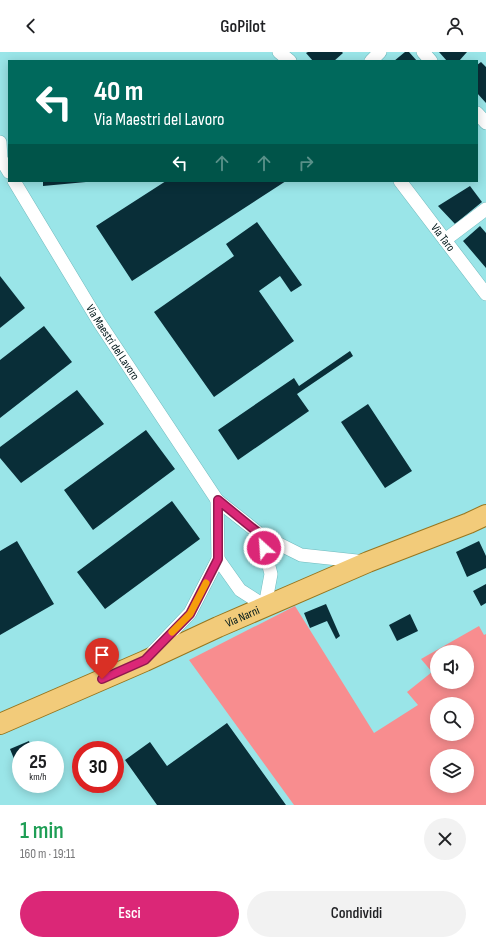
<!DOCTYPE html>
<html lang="it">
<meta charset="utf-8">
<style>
body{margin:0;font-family:"Sofia Sans Condensed",sans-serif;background:#f2f2f2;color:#202124;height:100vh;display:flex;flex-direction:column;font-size:15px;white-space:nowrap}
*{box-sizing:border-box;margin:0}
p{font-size:13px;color:#757577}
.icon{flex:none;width:22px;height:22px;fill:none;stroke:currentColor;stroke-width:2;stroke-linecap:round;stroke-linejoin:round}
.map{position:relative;height:753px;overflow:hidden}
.side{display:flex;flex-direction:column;background:#fff;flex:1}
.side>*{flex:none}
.guide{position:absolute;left:8px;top:8px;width:470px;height:122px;border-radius:0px;box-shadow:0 2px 10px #0003;background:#00695c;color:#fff;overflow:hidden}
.fabs{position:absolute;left:430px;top:593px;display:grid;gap:8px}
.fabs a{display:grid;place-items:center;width:44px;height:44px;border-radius:50%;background:#fff;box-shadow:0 2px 10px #0003;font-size:20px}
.speed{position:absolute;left:12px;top:689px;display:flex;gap:8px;font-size:20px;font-weight:700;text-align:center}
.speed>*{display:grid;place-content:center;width:52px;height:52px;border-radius:50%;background:#fff;box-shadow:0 2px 10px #0003;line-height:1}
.speed small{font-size:10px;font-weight:400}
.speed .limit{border:6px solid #d22;background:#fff;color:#111}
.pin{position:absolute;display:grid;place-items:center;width:34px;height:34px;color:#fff;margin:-41px -17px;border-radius:50% 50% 50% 0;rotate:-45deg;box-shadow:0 0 4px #0007}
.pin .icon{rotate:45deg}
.me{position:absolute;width:44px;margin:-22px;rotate:334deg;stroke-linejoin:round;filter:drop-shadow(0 0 3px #0008)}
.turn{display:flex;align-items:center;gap:14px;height:84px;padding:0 20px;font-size:18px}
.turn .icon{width:52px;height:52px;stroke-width:2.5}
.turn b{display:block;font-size:28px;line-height:34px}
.lanes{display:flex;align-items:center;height:38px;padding:0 20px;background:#0003;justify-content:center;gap:20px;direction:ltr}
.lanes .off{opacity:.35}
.round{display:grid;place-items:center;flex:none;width:42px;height:42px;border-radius:21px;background:#f2f2f2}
.head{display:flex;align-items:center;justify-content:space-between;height:68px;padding:0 20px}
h1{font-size:24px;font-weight:600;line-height:30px;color:#1e9e55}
.button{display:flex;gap:8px;margin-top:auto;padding:8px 20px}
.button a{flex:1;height:46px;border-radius:24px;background:#db2777;color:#fff;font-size:16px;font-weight:600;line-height:46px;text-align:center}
.button a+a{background:#f2f2f2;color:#202124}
header{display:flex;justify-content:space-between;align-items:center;height:52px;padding:0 20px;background:#fff;font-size:18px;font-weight:600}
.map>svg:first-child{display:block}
.green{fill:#f88d8f;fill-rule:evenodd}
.building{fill:#092e38}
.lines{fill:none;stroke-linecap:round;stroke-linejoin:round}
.minor-casing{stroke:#70babd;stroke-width:14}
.primary-casing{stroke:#97761f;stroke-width:22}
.minor{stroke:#fff;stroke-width:13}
.primary{stroke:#f2cb7a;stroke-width:20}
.route-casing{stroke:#8e194d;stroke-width:10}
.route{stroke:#db2777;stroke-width:7}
.slow{stroke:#f59e0b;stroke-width:7}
.labels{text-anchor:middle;stroke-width:4;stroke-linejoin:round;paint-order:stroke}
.street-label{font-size:12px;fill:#00181a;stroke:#e0fdfe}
</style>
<header><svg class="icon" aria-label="back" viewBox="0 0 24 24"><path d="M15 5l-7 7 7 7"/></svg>GoPilot<svg class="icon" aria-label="person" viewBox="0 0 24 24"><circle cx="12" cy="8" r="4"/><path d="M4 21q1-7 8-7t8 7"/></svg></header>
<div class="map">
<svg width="486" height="753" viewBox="0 0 486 753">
<rect width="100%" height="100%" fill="#9ae5e8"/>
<!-- green -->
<path class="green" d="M 295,554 L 374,681 L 418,653 L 407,640 L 432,620 L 421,607 L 479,574 L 484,583 L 486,582 L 486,753 L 294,753 L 189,608 ZM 437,600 L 467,600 L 467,630 L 437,630 ZM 437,652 L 467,652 L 467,682 L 437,682 ZM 437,704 L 467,704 L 467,734 L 437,734 Z"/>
<!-- building -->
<path class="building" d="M 308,0 L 342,0 L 343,1 L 334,9 L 313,9 L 306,1 Z
M 405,0 L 409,0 L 417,9 L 394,9 Z
M 439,0 L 467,0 L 459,9 L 447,9 Z
M 481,10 L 486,15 L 486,51 L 477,41 L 477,13 Z
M 43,129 L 86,129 L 86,130 L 43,134 Z
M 166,129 L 286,129 L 132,229 L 96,174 Z
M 470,134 L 482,150 L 455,172 L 438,154 Z
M 257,170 L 302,233 L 291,240 L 280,224 L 259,239 L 294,289 L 214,345 L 154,260 L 234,204 L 226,192 Z
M 480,174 L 486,181 L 486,216 L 463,189 Z
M 0,224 L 25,256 L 0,276 Z
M 44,274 L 72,310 L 0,366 L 0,308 Z
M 350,299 L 353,304 L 297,342 L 309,359 L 238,408 L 218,378 L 294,326 L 299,334 Z
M 77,338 L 104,372 L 21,431 L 0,406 L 0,395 Z
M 368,352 L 412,419 L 385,436 L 341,370 Z
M 146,378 L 175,417 L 93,478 L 64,438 Z
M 172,449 L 200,487 L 105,557 L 77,520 Z
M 17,489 L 54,552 L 0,583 L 0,499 Z
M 479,489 L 486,504 L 486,516 L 467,525 L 456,500 Z
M 486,532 L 486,551 L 481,554 L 473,539 Z
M 326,552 L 340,584 L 336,587 L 327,569 L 310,576 L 304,561 Z
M 410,562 L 418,579 L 397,589 L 389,573 Z
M 227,671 L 286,753 L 157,753 L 125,708 L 150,690 L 167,714 Z
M 29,689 L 32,698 L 21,698 L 21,719 L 19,719 L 10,697 Z"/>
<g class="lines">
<defs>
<g id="minor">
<path d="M 279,0 L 290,9"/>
<path d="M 423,0 L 431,9"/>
<path d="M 371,9 L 380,0"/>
<path d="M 477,61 L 486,71"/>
<path d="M 0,90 L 1,107 L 9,120"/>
<path id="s1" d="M 14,129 L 99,270 L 217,448 L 261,483 L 301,503 L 366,510"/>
<path id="s2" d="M 400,129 L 486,242"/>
<path d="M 445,188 L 486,157"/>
<path d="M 218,507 L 240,538 L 265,554 L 271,522 L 261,483"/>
<path d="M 151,602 L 190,561 L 218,507 L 217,448"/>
</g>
<g id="primary">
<path id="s3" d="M 0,672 L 145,609 L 218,575 L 368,510 L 469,471 L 486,463"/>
</g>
</defs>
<!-- minor casing -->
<use href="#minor" class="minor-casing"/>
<!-- primary casing -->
<use href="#primary" class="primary-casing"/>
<!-- minor -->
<use href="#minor" class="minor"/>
<!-- primary -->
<use href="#primary" class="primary"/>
</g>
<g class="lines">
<defs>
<path id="route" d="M 102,627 L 145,608 L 190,562 L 218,507 L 218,448 L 261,483 L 264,496"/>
</defs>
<!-- route casing -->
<use href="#route" class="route-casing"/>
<!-- route -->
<use href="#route" class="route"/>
<!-- slow -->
<path class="slow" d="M 172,580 L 190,562 L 206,531"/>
</g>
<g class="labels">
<!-- street labels -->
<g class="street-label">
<text dy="4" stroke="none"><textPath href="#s2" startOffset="71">Via Taro</textPath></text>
<text dy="4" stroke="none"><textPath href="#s1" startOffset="189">Via Maestri del Lavoro</textPath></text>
<text dy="4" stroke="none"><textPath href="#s3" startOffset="265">Via Narni</textPath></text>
</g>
</g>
</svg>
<div class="fabs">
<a><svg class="icon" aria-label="sound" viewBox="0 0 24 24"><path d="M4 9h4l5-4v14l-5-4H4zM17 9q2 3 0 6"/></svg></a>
<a><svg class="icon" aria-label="search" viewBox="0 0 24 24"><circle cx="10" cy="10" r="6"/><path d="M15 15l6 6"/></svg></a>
<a><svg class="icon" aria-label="layers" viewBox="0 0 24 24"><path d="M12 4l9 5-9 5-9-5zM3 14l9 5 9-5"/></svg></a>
</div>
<div class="speed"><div>25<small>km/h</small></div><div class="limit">30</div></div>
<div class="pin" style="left:102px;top:627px;background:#d93025"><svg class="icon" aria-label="arrive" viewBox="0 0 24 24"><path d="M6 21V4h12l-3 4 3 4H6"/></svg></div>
<svg class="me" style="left:264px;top:496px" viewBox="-20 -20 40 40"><circle r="17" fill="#db2777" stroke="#fff" stroke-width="3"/><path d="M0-11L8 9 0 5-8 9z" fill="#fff"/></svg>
<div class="guide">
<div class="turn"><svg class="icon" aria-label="left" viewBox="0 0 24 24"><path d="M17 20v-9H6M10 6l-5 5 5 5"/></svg><div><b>40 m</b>Via Maestri del Lavoro</div></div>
<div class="lanes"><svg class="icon" aria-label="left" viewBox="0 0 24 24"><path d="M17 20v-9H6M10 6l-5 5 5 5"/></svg><svg class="icon off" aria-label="ahead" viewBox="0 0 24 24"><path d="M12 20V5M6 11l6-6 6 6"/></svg><svg class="icon off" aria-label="ahead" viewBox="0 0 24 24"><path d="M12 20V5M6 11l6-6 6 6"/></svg><svg class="icon off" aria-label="right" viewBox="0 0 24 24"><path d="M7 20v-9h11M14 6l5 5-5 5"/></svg></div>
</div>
</div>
<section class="side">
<div class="head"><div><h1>1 min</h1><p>160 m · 19:11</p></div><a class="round"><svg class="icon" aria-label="close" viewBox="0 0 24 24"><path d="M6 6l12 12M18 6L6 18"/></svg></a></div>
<div class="button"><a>Esci</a><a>Condividi</a></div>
</section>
